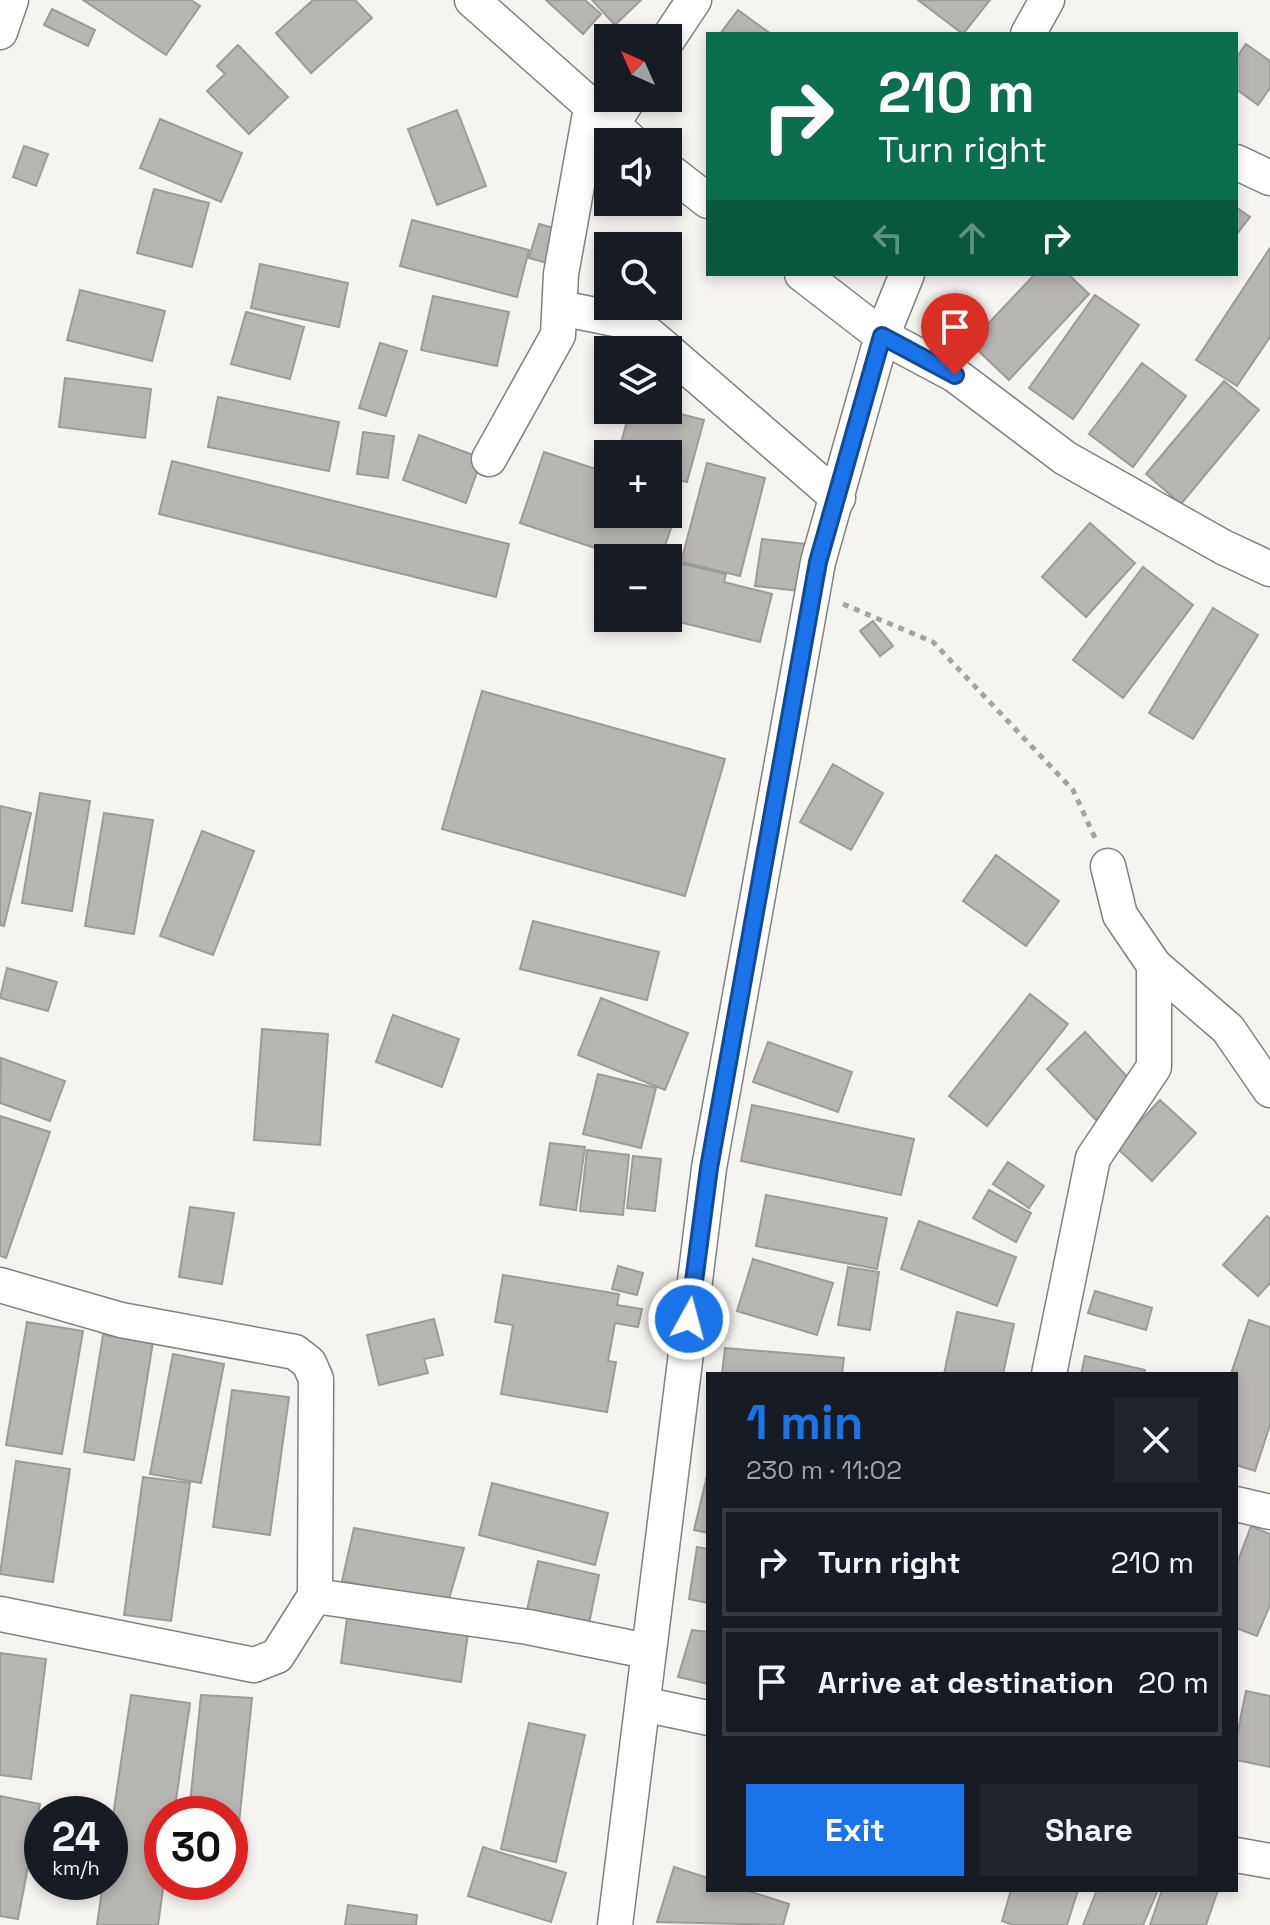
<!DOCTYPE html>
<meta charset="utf-8">
<style>
body{margin:0;font-family:"Space Grotesk",sans-serif;background:#20242c;color:#f1f3f6;height:100vh;display:flex;flex-direction:column;font-size:30px;white-space:nowrap}
*{box-sizing:border-box;margin:0}
p{font-size:26px;color:#9ea1a6}
.icon{flex:none;width:44px;height:44px;fill:none;stroke:currentColor;stroke-width:2;stroke-linecap:round;stroke-linejoin:round}
.map{position:relative;flex:1;overflow:hidden}
.sheet{position:absolute;left:706px;top:1372px;width:532px;height:520px;display:flex;flex-direction:column;background:#171b24;border-radius:0px;box-shadow:0 4px 12px #0003}
.sheet>*{flex:none}
.banner{position:absolute;left:706px;top:32px;width:532px;height:244px;border-radius:0px;box-shadow:0 4px 12px #0003;background:#0b6e4f;color:#fff;overflow:hidden}
.needle{width:52px;rotate:315deg}
.fabs{position:absolute;left:594px;top:24px;display:grid;gap:16px}
.fabs a{display:grid;place-items:center;width:88px;height:88px;border-radius:0px;background:#171b24;box-shadow:0 4px 12px #0003;font-size:40px}
.speed{position:absolute;left:24px;top:1796px;display:flex;gap:16px;font-size:40px;font-weight:700;text-align:center}
.speed>*{display:grid;place-content:center;width:104px;height:104px;border-radius:50%;background:#171b24;box-shadow:0 4px 12px #0003;line-height:1}
.speed small{font-size:20px;font-weight:400}
.speed .limit{border:12px solid #d22;background:#fff;color:#111}
.pin{position:absolute;display:grid;place-items:center;width:68px;height:68px;color:#fff;margin:-82px -34px;border-radius:50% 50% 50% 0;rotate:-45deg;box-shadow:0 0 8px #0007}
.pin .icon{rotate:45deg}
.me{position:absolute;width:88px;margin:-44px;rotate:7deg;stroke-linejoin:round;filter:drop-shadow(0 0 6px #0008)}
.turn{display:flex;align-items:center;gap:28px;height:168px;padding:0 40px;font-size:36px}
.turn .icon{width:104px;height:104px;stroke-width:2.5}
.turn b{display:block;font-size:56px;line-height:68px}
.lanes{display:flex;align-items:center;height:76px;padding:0 40px;background:#0003;justify-content:center;gap:40px;direction:ltr}
.lanes .off{opacity:.35}
.round{display:grid;place-items:center;flex:none;width:84px;height:84px;border-radius:0px;background:#20242c}
.head{display:flex;align-items:center;justify-content:space-between;height:136px;padding:0 40px}
h1{font-size:48px;font-weight:800;line-height:60px;color:#1a73e8}
.button{display:flex;gap:16px;margin-top:auto;padding:16px 40px}
.button a{flex:1;height:92px;border-radius:0px;background:#1a73e8;color:#fff;font-size:32px;font-weight:800;line-height:92px;text-align:center}
.button a+a{background:#20242c;color:#f1f3f6}
ul{padding:0;list-style:none}
li{display:flex;align-items:center;gap:24px;height:108px;margin:0 16px 12px;padding:0 24px;border:4px solid #363941;border-radius:0px}
li div{flex:1}
li b{display:block;font-size:30px}
li em{font-style:normal}
.map>svg:first-child{display:block}
.building{fill:#b7b5b2;stroke:#9d9b98;stroke-width:2}
.lines{fill:none;stroke-linecap:round;stroke-linejoin:round}
.street-casing{stroke:#83817e;stroke-width:37}
.path{stroke:#a4a3a0;stroke-width:5;stroke-dasharray:6 6;stroke-linecap:butt}
.street{stroke:#fff;stroke-width:34}
.route-casing{stroke:#114b97;stroke-width:20}
.route{stroke:#1a73e8;stroke-width:14}
</style>
<div class="map">
<svg width="1270" height="1925" viewBox="0 0 1270 1925">
<rect width="100%" height="100%" fill="#f6f4f0"/>
<!-- building -->
<path class="building" d="M 83,0 L 191,0 L 200,6 L 166,55 Z
M 313,0 L 355,0 L 372,18 L 311,73 L 276,33 Z
M 546,0 L 585,0 L 601,14 L 583,34 Z
M 592,0 L 641,0 L 615,25 Z
M 918,0 L 990,0 L 963,34 Z
M 52,9 L 95,30 L 88,46 L 44,25 Z
M 738,10 L 771,34 L 720,34 Z
M 1246,44 L 1270,61 L 1270,88 L 1258,105 L 1236,89 L 1236,58 Z
M 238,45 L 288,97 L 249,134 L 207,91 L 225,74 L 217,66 Z
M 457,110 L 486,186 L 437,205 L 408,129 Z
M 160,119 L 242,153 L 221,202 L 140,168 Z
M 24,146 L 48,154 L 36,186 L 13,177 Z
M 154,189 L 209,203 L 192,267 L 137,253 Z
M 1236,207 L 1250,217 L 1236,235 Z
M 412,220 L 529,250 L 517,297 L 400,266 Z
M 539,224 L 565,231 L 555,265 L 529,258 Z
M 1270,248 L 1270,337 L 1237,386 L 1196,360 Z
M 260,264 L 348,283 L 339,327 L 251,308 Z
M 1035,274 L 1068,274 L 1089,294 L 1009,380 L 970,343 Z
M 80,290 L 165,311 L 152,361 L 67,340 Z
M 1095,295 L 1139,325 L 1073,419 L 1029,388 Z
M 433,296 L 509,312 L 497,366 L 421,350 Z
M 246,312 L 304,327 L 290,379 L 231,364 Z
M 380,343 L 407,351 L 386,416 L 359,408 Z
M 1142,363 L 1186,396 L 1133,467 L 1089,434 Z
M 65,378 L 151,389 L 145,438 L 59,427 Z
M 1224,381 L 1259,410 L 1181,504 L 1146,474 Z
M 218,397 L 339,422 L 329,471 L 208,447 Z
M 630,410 L 665,410 L 704,420 L 687,482 L 668,477 L 668,454 L 618,454 Z
M 363,432 L 394,436 L 388,478 L 357,474 Z
M 419,435 L 482,458 L 466,503 L 403,480 Z
M 544,452 L 608,473 L 608,514 L 668,514 L 668,493 L 681,498 L 661,558 L 625,558 L 520,523 Z
M 172,461 L 509,544 L 496,597 L 159,514 Z
M 707,463 L 765,478 L 740,576 L 681,562 Z
M 1090,523 L 1135,563 L 1086,617 L 1042,577 Z
M 762,539 L 805,544 L 799,591 L 755,586 Z
M 674,562 L 726,574 L 724,582 L 772,594 L 760,642 L 663,618 L 668,618 L 668,586 Z
M 1143,567 L 1193,605 L 1123,698 L 1073,660 Z
M 1213,608 L 1258,635 L 1193,739 L 1149,713 Z
M 873,621 L 893,646 L 880,656 L 860,631 Z
M 482,691 L 725,759 L 685,896 L 442,829 Z
M 833,764 L 883,793 L 851,850 L 800,822 Z
M 40,793 L 90,801 L 72,911 L 22,903 Z
M 0,806 L 31,813 L 4,926 L 0,925 Z
M 104,813 L 153,820 L 134,934 L 85,926 Z
M 202,831 L 254,851 L 213,955 L 160,936 Z
M 996,855 L 1059,901 L 1026,946 L 963,901 Z
M 533,921 L 659,952 L 647,1000 L 520,969 Z
M 7,968 L 57,982 L 48,1011 L 0,998 Z
M 1030,994 L 1068,1024 L 987,1126 L 949,1096 Z
M 601,998 L 688,1033 L 665,1090 L 578,1055 Z
M 393,1015 L 459,1039 L 442,1087 L 376,1062 Z
M 262,1029 L 328,1034 L 320,1145 L 254,1140 Z
M 1085,1032 L 1134,1084 L 1096,1120 L 1047,1069 Z
M 768,1042 L 852,1072 L 838,1112 L 753,1082 Z
M 1,1058 L 65,1081 L 50,1121 L 0,1103 Z
M 598,1074 L 656,1088 L 641,1148 L 583,1134 Z
M 1160,1100 L 1196,1133 L 1152,1181 L 1116,1147 Z
M 752,1105 L 914,1139 L 901,1195 L 741,1161 Z
M 0,1116 L 50,1132 L 6,1258 L 0,1256 Z
M 550,1143 L 585,1147 L 576,1210 L 540,1205 Z
M 587,1150 L 629,1155 L 623,1215 L 580,1211 Z
M 633,1156 L 661,1159 L 655,1211 L 627,1208 Z
M 1008,1162 L 1044,1186 L 1029,1208 L 993,1184 Z
M 989,1190 L 1031,1213 L 1016,1242 L 973,1218 Z
M 766,1195 L 887,1218 L 877,1269 L 756,1246 Z
M 190,1207 L 234,1213 L 222,1284 L 179,1277 Z
M 1267,1216 L 1270,1219 L 1270,1283 L 1258,1296 L 1223,1265 Z
M 919,1221 L 1016,1257 L 997,1306 L 901,1269 Z
M 753,1259 L 833,1283 L 817,1335 L 737,1311 Z
M 618,1266 L 643,1273 L 637,1295 L 612,1289 Z
M 848,1267 L 879,1272 L 870,1330 L 838,1325 Z
M 503,1275 L 619,1294 L 617,1305 L 642,1309 L 638,1327 L 615,1323 L 608,1361 L 616,1362 L 607,1412 L 501,1394 L 513,1325 L 495,1322 Z
M 1095,1291 L 1152,1308 L 1146,1330 L 1088,1313 Z
M 957,1312 L 1014,1324 L 1003,1374 L 944,1374 Z
M 434,1319 L 443,1355 L 424,1359 L 428,1373 L 379,1385 L 367,1335 Z
M 1249,1320 L 1270,1327 L 1270,1425 L 1255,1471 L 1236,1465 L 1236,1374 L 1231,1374 Z
M 27,1322 L 83,1331 L 62,1454 L 6,1445 Z
M 103,1335 L 153,1342 L 134,1460 L 84,1452 Z
M 725,1348 L 844,1358 L 842,1374 L 722,1374 Z
M 173,1354 L 224,1364 L 201,1483 L 150,1474 Z
M 1085,1356 L 1145,1370 L 1144,1374 L 1081,1374 Z
M 232,1390 L 289,1397 L 270,1535 L 213,1527 Z
M 16,1461 L 70,1469 L 53,1582 L 0,1574 Z
M 707,1476 L 708,1476 L 708,1533 L 694,1530 Z
M 143,1477 L 190,1483 L 171,1621 L 124,1615 Z
M 492,1483 L 608,1513 L 595,1565 L 479,1535 Z
M 1251,1526 L 1270,1534 L 1270,1605 L 1257,1636 L 1236,1628 L 1236,1566 Z
M 354,1528 L 464,1548 L 448,1602 L 342,1581 Z
M 697,1547 L 708,1549 L 708,1603 L 689,1599 Z
M 538,1561 L 599,1575 L 587,1633 L 525,1619 Z
M 348,1611 L 469,1627 L 461,1682 L 341,1663 Z
M 692,1630 L 708,1632 L 708,1684 L 678,1677 Z
M 0,1653 L 46,1659 L 31,1779 L 0,1775 Z
M 1246,1691 L 1270,1696 L 1270,1767 L 1236,1760 L 1236,1740 Z
M 131,1695 L 190,1703 L 174,1814 L 162,1814 L 164,1882 L 158,1925 L 97,1925 L 103,1882 L 110,1882 L 110,1836 Z
M 201,1695 L 252,1698 L 239,1823 L 230,1822 L 230,1814 L 189,1814 Z
M 529,1723 L 585,1735 L 556,1862 L 501,1849 Z
M 0,1796 L 40,1804 L 18,1919 L 0,1916 Z
M 483,1847 L 566,1873 L 551,1922 L 468,1896 Z
M 674,1867 L 708,1878 L 708,1890 L 745,1890 L 789,1904 L 783,1925 L 657,1922 Z
M 1011,1890 L 1078,1890 L 1067,1925 L 1014,1925 L 1002,1921 Z
M 1097,1890 L 1158,1890 L 1143,1925 L 1083,1925 Z
M 1162,1890 L 1218,1890 L 1206,1925 L 1150,1925 Z
M 348,1905 L 417,1915 L 416,1925 L 345,1925 Z"/>
<g class="lines">
<defs>
<path id="street" d="M 472,0 L 632,142
M 0,32 L 11,0
M 1028,34 L 1047,0
M 668,39 L 694,0
M 611,126 L 629,98
M 1236,162 L 1270,178
M 668,170 L 708,201
M 802,274 L 882,336 L 955,375 L 1065,458 L 1223,547 L 1270,569
M 560,308 L 635,323 L 667,350
M 668,351 L 838,498
M 489,459 L 558,335 L 561,274 L 591,108
M 1108,866 L 1120,915 L 1154,965 L 1228,1029 L 1270,1090
M 0,1285 L 121,1320 L 295,1352 L 309,1363 L 316,1379 L 315,1596 L 528,1627 L 647,1651
M 1049,1374 L 1093,1158 L 1154,1067 L 1154,965
M 1236,1504 L 1270,1512
M 0,1614 L 254,1665 L 277,1656 L 315,1596
M 643,1704 L 708,1718
M 1236,1855 L 1270,1861
M 615,1925 L 709,1168 L 818,562 L 882,336 L 907,274"/>
</defs>
<!-- street casing -->
<use href="#street" class="street-casing"/>
<!-- path -->
<path class="path" d="M 843,604 L 933,642 L 1073,790 L 1095,838"/>
<!-- street -->
<use href="#street" class="street"/>
</g>
<g class="lines">
<defs>
<path id="route" d="M 689,1319 L 709,1168 L 818,562 L 882,336 L 955,375"/>
</defs>
<!-- route casing -->
<use href="#route" class="route-casing"/>
<!-- route -->
<use href="#route" class="route"/>
</g>
</svg>
<div class="fabs">
<a><svg class="needle" viewBox="-14 -14 28 28"><path d="M0-13l5 13h-10z" fill="#e53935"/><path d="M0 13l5-13h-10z" fill="#9ea1a6"/></svg></a>
<a><svg class="icon" aria-label="sound" viewBox="0 0 24 24"><path d="M4 9h4l5-4v14l-5-4H4zM17 9q2 3 0 6"/></svg></a>
<a><svg class="icon" aria-label="search" viewBox="0 0 24 24"><circle cx="10" cy="10" r="6"/><path d="M15 15l6 6"/></svg></a>
<a><svg class="icon" aria-label="layers" viewBox="0 0 24 24"><path d="M12 4l9 5-9 5-9-5zM3 14l9 5 9-5"/></svg></a>
<a>+</a>
<a>−</a>
</div>
<div class="speed"><div>24<small>km/h</small></div><div class="limit">30</div></div>
<div class="pin" style="left:955px;top:375px;background:#d93025"><svg class="icon" aria-label="arrive" viewBox="0 0 24 24"><path d="M6 21V4h12l-3 4 3 4H6"/></svg></div>
<svg class="me" style="left:689px;top:1319px" viewBox="-20 -20 40 40"><circle r="17" fill="#1a73e8" stroke="#fff" stroke-width="3"/><path d="M0-11L8 9 0 5-8 9z" fill="#fff"/></svg>
<div class="banner">
<div class="turn"><svg class="icon" aria-label="right" viewBox="0 0 24 24"><path d="M7 20v-9h11M14 6l5 5-5 5"/></svg><div><b>210 m</b>Turn right</div></div>
<div class="lanes"><svg class="icon off" aria-label="left" viewBox="0 0 24 24"><path d="M17 20v-9H6M10 6l-5 5 5 5"/></svg><svg class="icon off" aria-label="ahead" viewBox="0 0 24 24"><path d="M12 20V5M6 11l6-6 6 6"/></svg><svg class="icon" aria-label="right" viewBox="0 0 24 24"><path d="M7 20v-9h11M14 6l5 5-5 5"/></svg></div>
</div>
<section class="sheet">
<div class="head"><div><h1>1 min</h1><p>230 m · 11:02</p></div><a class="round"><svg class="icon" aria-label="close" viewBox="0 0 24 24"><path d="M6 6l12 12M18 6L6 18"/></svg></a></div>
<ul>
<li><svg class="icon" aria-label="right" viewBox="0 0 24 24"><path d="M7 20v-9h11M14 6l5 5-5 5"/></svg><div><b>Turn right</b></div><em>210 m</em></li>
<li><svg class="icon" aria-label="arrive" viewBox="0 0 24 24"><path d="M6 21V4h12l-3 4 3 4H6"/></svg><div><b>Arrive at destination</b></div><em>20 m</em></li>
</ul>
<div class="button"><a>Exit</a><a>Share</a></div>
</section>
</div>
